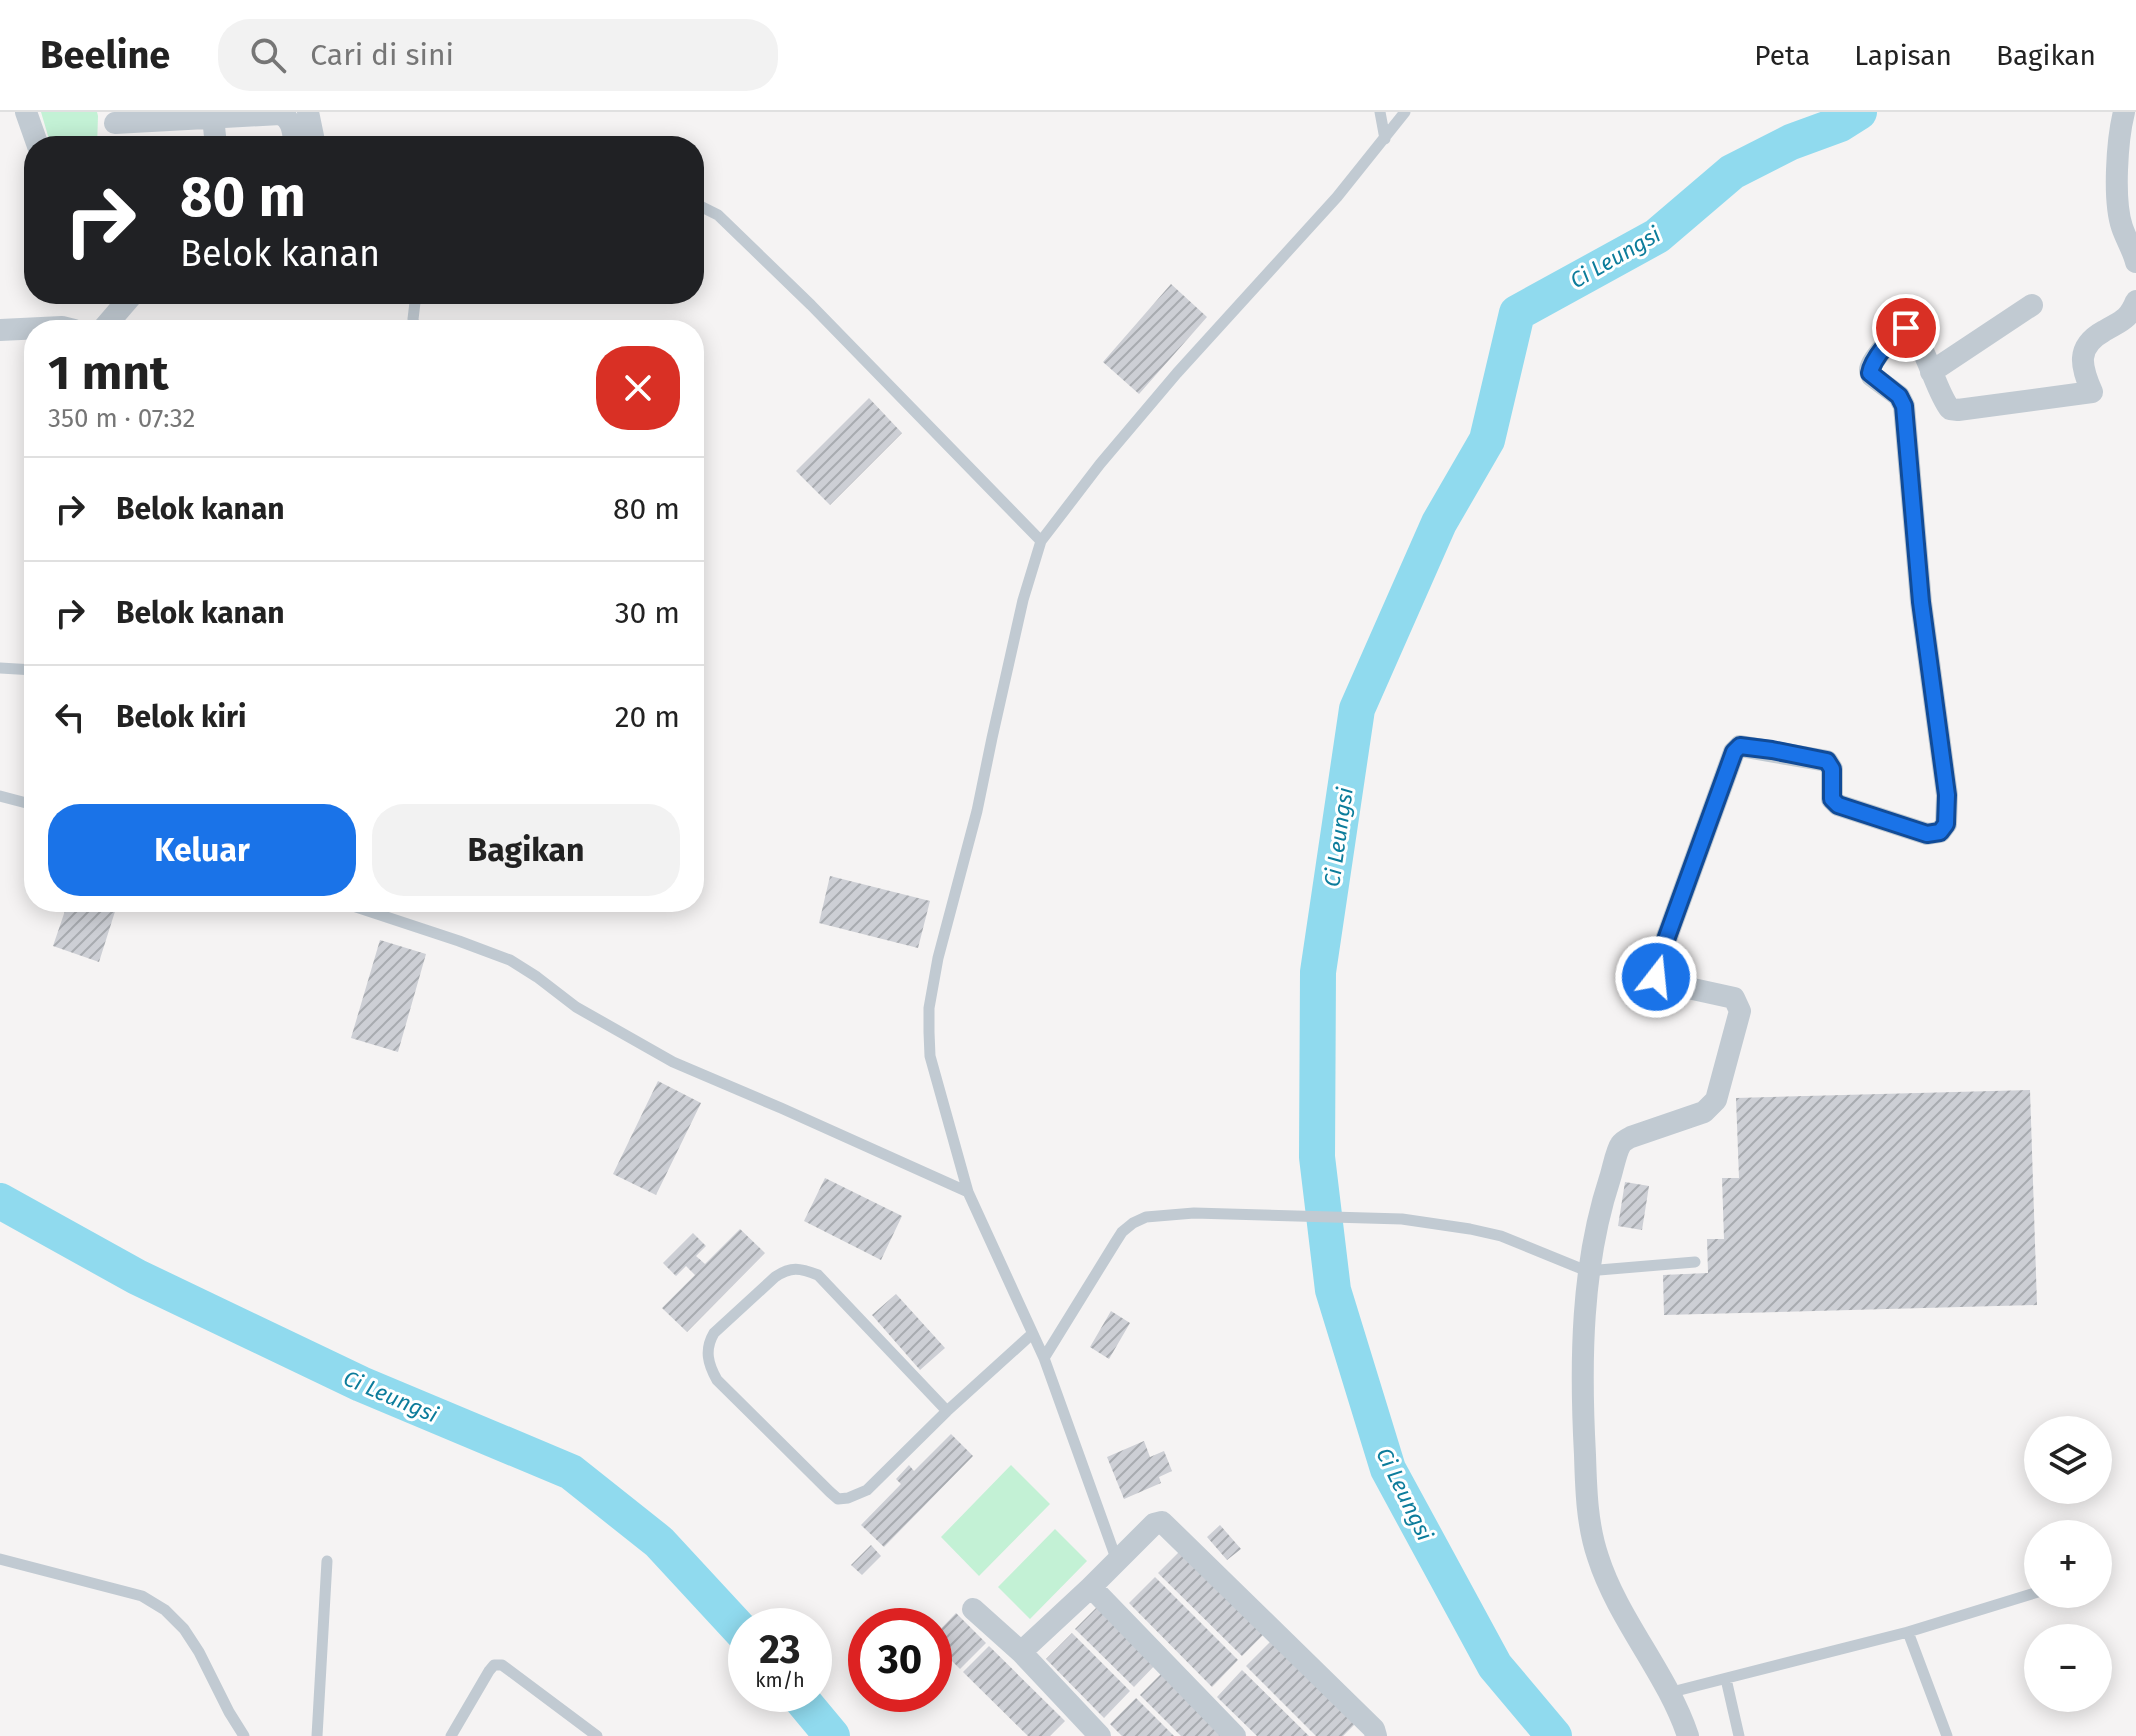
<!DOCTYPE html>
<html lang="id">
<meta charset="utf-8">
<style>
body{margin:0;font-family:"Fira Sans",sans-serif;background:#f2f2f2;color:#222;height:100vh;display:flex;flex-direction:column;font-size:30px;white-space:nowrap}
*{box-sizing:border-box;margin:0}
p{font-size:26px;color:#767676}
.icon{flex:none;width:44px;height:44px;fill:none;stroke:currentColor;stroke-width:2;stroke-linecap:round;stroke-linejoin:round}
.map{position:relative;flex:1;overflow:hidden}
.details{position:absolute;left:24px;top:208px;width:680px;height:592px;display:flex;flex-direction:column;background:#fff;border-radius:32px;box-shadow:0 4px 20px #0003}
.details>*{flex:none}
.banner{position:absolute;left:24px;top:24px;width:680px;height:168px;border-radius:32px;box-shadow:0 4px 20px #0003;background:#202124;color:#fff;overflow:hidden}
.controls{position:absolute;left:2024px;top:1304px;display:grid;gap:16px}
.controls a{display:grid;place-items:center;width:88px;height:88px;border-radius:50%;background:#fff;box-shadow:0 4px 20px #0003;font-size:40px}
.speed{position:absolute;left:728px;top:1496px;display:flex;gap:16px;font-size:40px;font-weight:700;text-align:center}
.speed>*{display:grid;place-content:center;width:104px;height:104px;border-radius:50%;background:#fff;box-shadow:0 4px 20px #0003;line-height:1}
.speed small{font-size:20px;font-weight:400}
.speed .limit{border:12px solid #d22;background:#fff;color:#111}
.pin{position:absolute;display:grid;place-items:center;width:68px;height:68px;color:#fff;margin:-34px;border:4px solid #fff;border-radius:50%;box-shadow:0 2px 8px #0007}
.me{position:absolute;width:88px;margin:-44px;rotate:16deg;stroke-linejoin:round;filter:drop-shadow(0 0 6px #0008)}
.turn{display:flex;align-items:center;gap:28px;height:168px;padding:0 24px;font-size:36px}
.turn .icon{width:104px;height:104px;stroke-width:2.5}
.turn b{display:block;font-size:56px;line-height:68px}
.round{display:grid;place-items:center;flex:none;width:84px;height:84px;border-radius:32px;background:#f2f2f2}
.head{display:flex;align-items:center;justify-content:space-between;height:136px;padding:0 24px}
h1{font-size:48px;font-weight:700;line-height:60px}
.primary-button{display:flex;gap:16px;margin-top:auto;padding:16px 24px}
.primary-button a{flex:1;height:92px;border-radius:32px;background:#1a73e8;color:#fff;font-size:32px;font-weight:700;line-height:92px;text-align:center}
.primary-button a+a{background:#f2f2f2;color:#222}
ul{padding:0;list-style:none}
li{display:flex;align-items:center;gap:24px;height:104px;padding:0 24px;border-top:2px solid #e0e0e0}
li div{flex:1}
li b{display:block;font-size:30px}
li em{font-style:normal}
header{display:flex;align-items:center;gap:48px;box-sizing:border-box;height:112px;padding:0 40px;background:#fff;border-bottom:2px solid #e0e0e0}
header strong{font-size:38px}
nav{display:flex;gap:44px;margin-inline-start:auto;font-size:28px}
.search{width:560px;height:72px;background:#f2f2f2;display:flex;align-items:center;gap:20px;box-sizing:border-box;padding:0 28px;border-radius:32px;color:#767676;font-size:30px}
.map>svg:first-child{display:block}
.park{fill:#c3f1d5}
.lines{fill:none;stroke-linecap:round;stroke-linejoin:round}
.river{stroke:#90daee;stroke-width:36}
.building{fill:url(#building-hatch)}
.lane{stroke:#c1cad2;stroke-width:11}
.street{stroke:#c1cad2;stroke-width:22}
.route-casing{stroke:#114b97;stroke-width:20}
.route{stroke:#1a73e8;stroke-width:14}
.labels{text-anchor:middle;stroke-width:6;stroke-linejoin:round;paint-order:stroke}
.water-label{font-size:22px;font-style:italic;fill:#0c7c9b;stroke:#fff}
</style>
<header>
<strong>Beeline</strong>
<div class="search"><svg class="icon" aria-label="search" viewBox="0 0 24 24"><circle cx="10" cy="10" r="6"/><path d="M15 15l6 6"/></svg>Cari di sini</div>
<nav><a>Peta</a><a>Lapisan</a><a>Bagikan</a></nav>
</header>
<div class="map">
<svg width="2136" height="1624" viewBox="0 0 2136 1624">
<defs>
<pattern id="building-hatch" width="6" height="6" patternUnits="userSpaceOnUse" patternTransform="scale(2)"><rect width="6" height="6" fill="#cdcfd5"/><path d="M-1 1l2-2M0 6l6-6M5 7l2-2" fill="none" stroke="#a8abb0"/></pattern>
</defs>
<rect width="100%" height="100%" fill="#f5f3f3"/>
<!-- park -->
<path class="park" d="M 41,0 L 97,0 L 98,4 L 97,34 L 51,34 Z
M 1011,1353 L 1050,1392 L 979,1464 L 941,1425 Z
M 1055,1417 L 1087,1449 L 1030,1507 L 998,1475 Z"/>
<g class="lines">
<!-- river -->
<path class="river" d="M 0,1089 L 137,1165 L 361,1272 L 571,1360 L 659,1430 L 746,1524
M 797,1582 L 832,1624
M 1554,1624 L 1495,1554 L 1388,1357 L 1333,1178 L 1317,1045 L 1318,860 L 1357,597 L 1439,411 L 1487,328 L 1517,201 L 1657,124 L 1732,60 L 1791,30 L 1840,12 L 1859,0"/>
</g>
<!-- building -->
<path class="building" d="M 1171,172 L 1207,205 L 1139,282 L 1103,250 Z
M 869,286 L 902,321 L 830,393 L 796,359 Z
M 830,764 L 930,789 L 918,836 L 819,811 Z
M 68,790 L 118,790 L 99,850 L 53,834 Z
M 380,828 L 426,842 L 398,940 L 351,926 Z
M 658,969 L 701,991 L 656,1083 L 613,1062 Z
M 2030,978 L 2037,1193 L 1664,1203 L 1663,1163 L 1708,1161 L 1707,1127 L 1724,1127 L 1722,1066 L 1739,1066 L 1736,986 Z
M 825,1066 L 902,1104 L 881,1148 L 804,1109 Z
M 1625,1070 L 1649,1074 L 1642,1118 L 1618,1114 Z
M 740,1117 L 765,1141 L 687,1220 L 662,1196 L 695,1163 L 686,1154 L 676,1164 L 663,1151 L 693,1121 L 706,1134 L 696,1144 L 705,1152 Z
M 896,1182 L 945,1236 L 920,1258 L 872,1203 Z
M 1111,1199 L 1130,1211 L 1109,1247 L 1090,1235 Z
M 951,1322 L 973,1344 L 884,1435 L 861,1413 L 901,1372 L 896,1367 L 909,1353 L 914,1359 Z
M 1144,1329 L 1150,1345 L 1164,1339 L 1172,1359 L 1159,1365 L 1161,1371 L 1124,1387 L 1107,1345 Z
M 1220,1413 L 1241,1437 L 1227,1448 L 1207,1425 Z
M 871,1433 L 881,1444 L 862,1463 L 851,1453 Z
M 1184,1435 L 1268,1518 L 1242,1544 L 1158,1461 Z
M 1155,1465 L 1238,1548 L 1212,1575 L 1129,1491 Z
M 1101,1491 L 1159,1549 L 1134,1575 L 1075,1517 Z
M 956,1501 L 986,1531 L 960,1557 L 934,1531 L 934,1524 Z
M 1072,1521 L 1130,1579 L 1104,1606 L 1046,1547 Z
M 1272,1528 L 1356,1611 L 1343,1624 L 1316,1624 L 1246,1554 Z
M 989,1534 L 1065,1609 L 1050,1624 L 1028,1624 L 963,1560 Z
M 1166,1557 L 1234,1624 L 1181,1624 L 1140,1583 Z
M 1242,1558 L 1309,1624 L 1257,1624 L 1217,1585 Z
M 1136,1586 L 1174,1624 L 1122,1624 L 1110,1612 Z"/>
<g class="lines">
<!-- lane -->
<path class="lane" d="M 1380,0 L 1385,27
M 694,91 L 718,103 L 811,193 L 1041,429
M 415,218 L 413,207 L 416,182
M 0,556 L 34,558
M 0,684 L 34,693
M 341,790 L 459,829 L 510,848 L 537,865 L 576,895 L 673,950 L 781,996 L 968,1080
M 1044,1246 L 968,1080 L 930,944 L 929,920 L 929,896 L 938,846 L 977,699 L 992,626 L 1023,488 L 1041,429 L 1100,352 L 1177,261 L 1337,85 L 1405,0
M 947,1299 L 818,1163 C 800,1156 791,1154 775,1165 L 714,1221 C 704,1238 708,1252 717,1268 L 830,1380 L 838,1387 L 848,1386 L 867,1378 L 947,1299 L 1032,1222
M 0,1447 L 142,1484 L 165,1498 L 184,1517 L 199,1540 L 229,1600 L 244,1624
M 1117,1449 L 1044,1246 L 1115,1131 L 1122,1120 L 1133,1111 L 1146,1105 L 1194,1101 L 1402,1107 L 1470,1117 L 1501,1124 L 1587,1159 L 1695,1150
M 1908,1520 L 1947,1624
M 1726,1567 L 1739,1624
M 1668,1581 L 1908,1520 L 2038,1480
M 317,1624 L 327,1449
M 451,1624 L 489,1559 L 494,1553 L 502,1553 L 597,1624"/>
<!-- street -->
<path class="street" d="M 26,0 L 38,34
M 308,0 L 315,34
M 2124,0 C 2117,28 2113,88 2122,115 C 2126,127 2133,138 2136,150
M 213,5 L 216,34
M 115,11 L 280,2 C 293,7 293,21 295,34
M 0,218 L 62,215 L 74,218
M 102,218 L 133,182
M 1931,260 L 2032,193
M 1091,1475 L 1235,1624
M 973,1497 L 1021,1540 L 1100,1624
M 1021,1540 L 1091,1475 L 1154,1412 L 1162,1410 L 1374,1617 L 1376,1624
M 1688,1624 C 1667,1561 1618,1508 1598,1445 C 1587,1413 1586,1377 1585,1343 C 1580,1251 1581,1154 1610,1066 C 1613,1057 1616,1039 1621,1032 C 1622,1030 1629,1026 1631,1025 L 1704,1000 L 1716,988 L 1740,899 L 1734,886 L 1661,870 L 1656,865 L 1655,858 L 1734,640 L 1740,634 L 1827,649 L 1832,657 L 1832,687 L 1838,693 L 1927,722 L 1940,720 L 1946,712 L 1947,683 L 1921,490 L 1904,294 L 1899,284 L 1872,264 C 1871,262 1870,260 1870,258 C 1870,248 1898,219 1906,216 C 1924,225 1935,279 1950,297 L 1958,298 L 2092,280 C 2081,255 2075,235 2104,219 C 2120,209 2128,209 2136,189"/>
</g>
<g class="lines">
<defs>
<path id="route" d="M 1656,865 L 1655,858 L 1734,640 L 1740,634 L 1772,638 L 1827,649 L 1832,657 L 1832,687 L 1838,693 L 1927,722 L 1940,720 L 1946,712 L 1947,683 L 1921,490 L 1904,294 L 1899,284 L 1870,261 C 1872,248 1894,220 1906,216"/>
</defs>
<!-- route casing -->
<use href="#route" class="route-casing"/>
<!-- route -->
<use href="#route" class="route"/>
</g>
<g class="labels">
<!-- water labels -->
<g class="water-label">
<text transform="translate(1615 145) rotate(-30)" y="8">Ci Leungsi</text>
<text transform="translate(1338 725) rotate(-82)" y="8">Ci Leungsi</text>
<text transform="translate(391 1284) rotate(23)" y="8">Ci Leungsi</text>
<text transform="translate(1405 1382) rotate(64)" y="8">Ci Leungsi</text>
</g>
</g>
</svg>
<div class="controls">
<a><svg class="icon" aria-label="layers" viewBox="0 0 24 24"><path d="M12 4l9 5-9 5-9-5zM3 14l9 5 9-5"/></svg></a>
<a>+</a>
<a>−</a>
</div>
<div class="speed"><div>23<small>km/h</small></div><div class="limit">30</div></div>
<div class="pin" style="left:1906px;top:216px;background:#d93025"><svg class="icon" aria-label="arrive" viewBox="0 0 24 24"><path d="M6 21V4h12l-3 4 3 4H6"/></svg></div>
<svg class="me" style="left:1656px;top:865px" viewBox="-20 -20 40 40"><circle r="17" fill="#1a73e8" stroke="#fff" stroke-width="3"/><path d="M0-11L8 9 0 5-8 9z" fill="#fff"/></svg>
<div class="banner">
<div class="turn"><svg class="icon" aria-label="right" viewBox="0 0 24 24"><path d="M7 20v-9h11M14 6l5 5-5 5"/></svg><div><b>80 m</b>Belok kanan</div></div>
</div>
<section class="details">
<div class="head"><div><h1>1 mnt</h1><p>350 m · 07:32</p></div><a class="round" style="background:#d93025;color:#fff"><svg class="icon" aria-label="close" viewBox="0 0 24 24"><path d="M6 6l12 12M18 6L6 18"/></svg></a></div>
<ul>
<li><svg class="icon" aria-label="right" viewBox="0 0 24 24"><path d="M7 20v-9h11M14 6l5 5-5 5"/></svg><div><b>Belok kanan</b></div><em>80 m</em></li>
<li><svg class="icon" aria-label="right" viewBox="0 0 24 24"><path d="M7 20v-9h11M14 6l5 5-5 5"/></svg><div><b>Belok kanan</b></div><em>30 m</em></li>
<li><svg class="icon" aria-label="left" viewBox="0 0 24 24"><path d="M17 20v-9H6M10 6l-5 5 5 5"/></svg><div><b>Belok kiri</b></div><em>20 m</em></li>
</ul>
<div class="primary-button"><a>Keluar</a><a>Bagikan</a></div>
</section>
</div>
